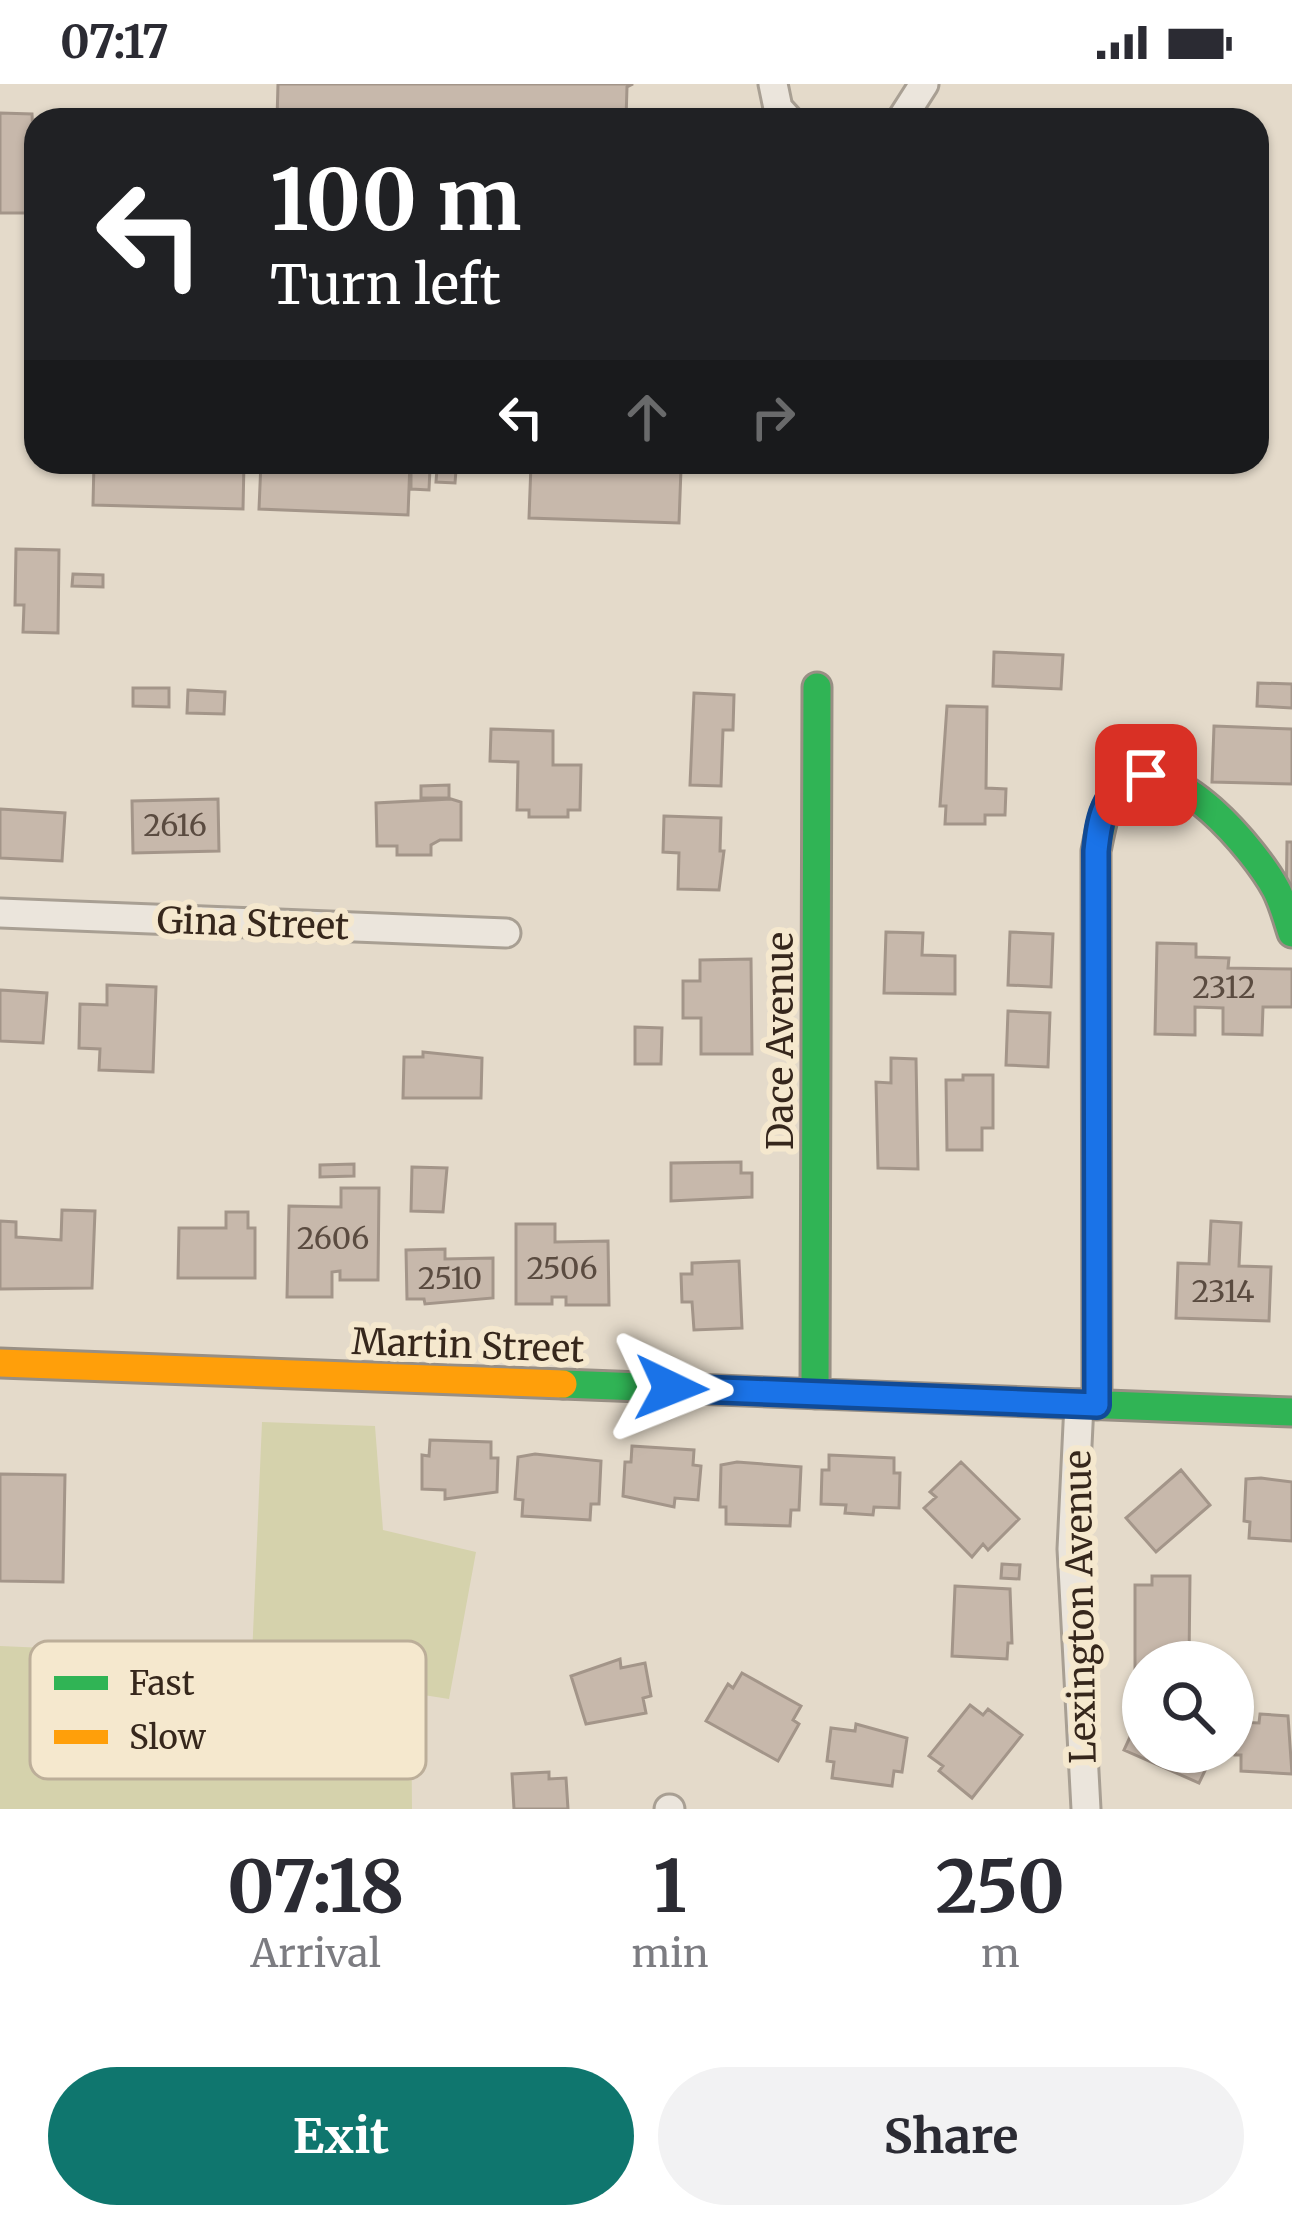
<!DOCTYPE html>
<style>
body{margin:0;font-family:Merriweather,serif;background:#f2f2f3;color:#2b2b33;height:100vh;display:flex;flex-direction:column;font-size:45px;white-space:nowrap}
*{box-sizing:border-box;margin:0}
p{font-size:39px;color:#7c7c81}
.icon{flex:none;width:66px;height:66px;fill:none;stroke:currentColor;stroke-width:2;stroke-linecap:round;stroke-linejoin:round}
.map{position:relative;height:1725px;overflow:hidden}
.drawer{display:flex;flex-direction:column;background:#fff;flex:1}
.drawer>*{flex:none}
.top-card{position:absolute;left:24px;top:24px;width:1245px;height:366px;border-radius:36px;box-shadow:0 3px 9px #0004;background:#202124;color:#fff;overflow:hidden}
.tools{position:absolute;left:1122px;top:1557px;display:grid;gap:24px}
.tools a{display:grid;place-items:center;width:132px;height:132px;border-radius:50%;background:#fff;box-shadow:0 3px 9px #0004;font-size:60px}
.pin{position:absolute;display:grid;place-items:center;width:102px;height:102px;color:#fff;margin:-51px;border-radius:24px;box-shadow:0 6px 18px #0006}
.me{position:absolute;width:132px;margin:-66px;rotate:92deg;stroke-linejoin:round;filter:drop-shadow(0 0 9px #0008)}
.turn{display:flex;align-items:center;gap:42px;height:252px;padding:0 48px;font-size:54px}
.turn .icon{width:156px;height:156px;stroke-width:2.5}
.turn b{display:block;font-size:84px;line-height:102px}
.lanes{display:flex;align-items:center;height:114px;padding:0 48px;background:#0003;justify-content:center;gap:60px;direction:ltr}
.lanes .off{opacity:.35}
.eta{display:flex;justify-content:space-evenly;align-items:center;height:204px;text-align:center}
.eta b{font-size:72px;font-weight:700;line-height:84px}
.button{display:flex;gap:24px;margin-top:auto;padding:24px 48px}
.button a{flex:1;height:138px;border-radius:72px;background:#0f766e;color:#fff;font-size:48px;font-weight:700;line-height:138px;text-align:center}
.button a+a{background:#f2f2f3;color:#2b2b33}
.status{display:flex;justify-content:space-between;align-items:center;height:84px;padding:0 60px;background:#fff;direction:ltr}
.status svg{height:33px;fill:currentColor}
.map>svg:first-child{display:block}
.green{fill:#d5d2ac}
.building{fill:#c7b8ab;stroke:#a39589;stroke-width:3}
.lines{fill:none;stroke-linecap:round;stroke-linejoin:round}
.street-casing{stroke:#a89f93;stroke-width:33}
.fast-casing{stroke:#988f84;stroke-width:33}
.slow-casing{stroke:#988f84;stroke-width:33}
.street{stroke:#ebe5dc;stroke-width:27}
.fast{stroke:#30b455;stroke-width:27}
.slow{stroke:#ff9f0a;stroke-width:27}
.route-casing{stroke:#114b97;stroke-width:30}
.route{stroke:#1a73e8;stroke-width:21}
.labels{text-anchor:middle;stroke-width:12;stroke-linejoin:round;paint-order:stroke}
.number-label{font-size:30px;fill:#5a4b40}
.street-label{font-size:36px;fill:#36271c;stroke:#f5e8ce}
.key{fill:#f5e8ce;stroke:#bcae99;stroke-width:3}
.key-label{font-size:33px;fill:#36271c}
</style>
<div class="status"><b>07:17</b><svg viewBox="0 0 49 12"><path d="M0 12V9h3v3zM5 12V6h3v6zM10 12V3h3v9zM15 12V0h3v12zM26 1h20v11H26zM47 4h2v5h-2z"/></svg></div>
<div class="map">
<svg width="1292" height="1725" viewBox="0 0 1292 1725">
<rect width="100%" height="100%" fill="#e4daca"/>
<!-- green -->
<path class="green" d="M 262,1338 L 375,1342 L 383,1446 L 476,1468 L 449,1615 L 411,1609 L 412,1725 L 0,1725 L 0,1562 L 252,1573 Z"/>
<!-- building -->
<path class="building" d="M 278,0 L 633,0 L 627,3 L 626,36 L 277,36 Z
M 0,29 L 32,30 L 36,113 L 30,113 L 29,129 L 0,129 Z
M 94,378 L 244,378 L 243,425 L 93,421 Z
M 261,378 L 410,378 L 408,431 L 259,425 Z
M 531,380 L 681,385 L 679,439 L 529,434 Z
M 411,383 L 430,384 L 429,406 L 411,405 Z
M 437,385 L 456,386 L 455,399 L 436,398 Z
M 16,465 L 59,466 L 58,549 L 23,548 L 24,521 L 15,521 Z
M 73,490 L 103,491 L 103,503 L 72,502 Z
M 994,568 L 1063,571 L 1061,605 L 993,602 Z
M 1258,599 L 1292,600 L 1292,624 L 1257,622 Z
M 133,604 L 169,604 L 169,623 L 133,622 Z
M 188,606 L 225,608 L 224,630 L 187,629 Z
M 694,609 L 734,611 L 733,646 L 723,646 L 721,702 L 690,701 Z
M 947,622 L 987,623 L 986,704 L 1006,705 L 1005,731 L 985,731 L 985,740 L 945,740 L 946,722 L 940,722 Z
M 1214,642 L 1292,645 L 1292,700 L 1212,698 Z
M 491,645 L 553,647 L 553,681 L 581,681 L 580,726 L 568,726 L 568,733 L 529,733 L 529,726 L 517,726 L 518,678 L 490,677 Z
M 449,701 L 449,714 L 421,714 L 421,702 Z
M 218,715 L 219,767 L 133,769 L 132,717 Z
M 451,715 L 461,718 L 461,756 L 440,756 L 431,761 L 431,771 L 397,771 L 397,762 L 377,762 L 376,719 Z
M 0,725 L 65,729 L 62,777 L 0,774 Z
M 664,732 L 721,734 L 720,767 L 724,767 L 719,806 L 678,805 L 679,769 L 663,768 Z
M 1287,758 L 1292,758 L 1292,827 L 1286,827 Z
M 886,848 L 923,849 L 922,871 L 955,872 L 955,910 L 884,909 Z
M 1010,848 L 1053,850 L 1051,903 L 1008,901 Z
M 1157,859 L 1196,860 L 1196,873 L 1229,874 L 1228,884 L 1292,885 L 1292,923 L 1263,923 L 1262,951 L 1223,950 L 1223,924 L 1195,923 L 1195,951 L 1155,950 Z
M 751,875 L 752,970 L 701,970 L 701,934 L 683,934 L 683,897 L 700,897 L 700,876 Z
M 107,901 L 156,903 L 153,988 L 99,986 L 100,965 L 79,964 L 80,920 L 107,921 Z
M 0,906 L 47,909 L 43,959 L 0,957 Z
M 1008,927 L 1050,929 L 1048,983 L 1006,981 Z
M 635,943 L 662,944 L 661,980 L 635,980 Z
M 423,968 L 482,974 L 481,1014 L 403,1014 L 404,973 L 423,973 Z
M 891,974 L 916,975 L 918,1085 L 878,1084 L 876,998 L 891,999 Z
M 963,991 L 993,991 L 993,1044 L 982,1044 L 982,1066 L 947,1066 L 946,996 L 963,996 Z
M 741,1078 L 741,1089 L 752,1089 L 752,1113 L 671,1117 L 671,1079 Z
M 354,1080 L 354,1092 L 320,1093 L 320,1081 Z
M 412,1083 L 447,1084 L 443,1128 L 411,1127 Z
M 341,1104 L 379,1104 L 378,1196 L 340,1196 L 340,1187 L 332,1188 L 332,1213 L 287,1213 L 289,1122 L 341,1123 Z
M 62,1126 L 95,1127 L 92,1204 L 0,1205 L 0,1137 L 16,1138 L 16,1153 L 61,1156 Z
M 226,1128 L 248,1128 L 248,1144 L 255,1144 L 255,1194 L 178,1194 L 179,1144 L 226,1144 Z
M 1211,1137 L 1241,1139 L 1239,1182 L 1271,1183 L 1269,1237 L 1176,1234 L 1178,1179 L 1209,1180 Z
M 516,1140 L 555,1140 L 555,1158 L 608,1157 L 609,1221 L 566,1221 L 566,1213 L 552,1213 L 552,1220 L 516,1220 Z
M 445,1165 L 445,1175 L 493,1174 L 493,1214 L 425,1220 L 424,1215 L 407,1215 L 406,1166 Z
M 739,1177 L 742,1244 L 694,1246 L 692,1218 L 682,1218 L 681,1190 L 692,1190 L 692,1179 Z
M 430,1356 L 491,1358 L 491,1374 L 498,1374 L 497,1408 L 445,1415 L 445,1406 L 422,1405 L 422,1371 L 429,1372 Z
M 632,1362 L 694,1366 L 693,1381 L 701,1382 L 698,1416 L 675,1414 L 674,1423 L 623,1412 L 625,1378 L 631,1378 Z
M 535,1370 L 601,1377 L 599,1420 L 591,1420 L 590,1436 L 522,1432 L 523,1416 L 515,1415 L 518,1373 Z
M 829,1371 L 894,1374 L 894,1389 L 900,1389 L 899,1424 L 874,1423 L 873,1431 L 845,1429 L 846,1421 L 821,1420 L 822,1386 L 829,1386 Z
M 737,1378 L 801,1383 L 799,1426 L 791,1426 L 790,1442 L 726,1440 L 726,1423 L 720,1423 L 721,1381 Z
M 961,1378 L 1019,1435 L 988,1466 L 983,1460 L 972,1473 L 924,1424 L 936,1413 L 930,1408 Z
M 1181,1386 L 1210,1421 L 1156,1468 L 1126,1434 Z
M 0,1390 L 65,1391 L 63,1498 L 0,1497 Z
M 1261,1394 L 1292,1398 L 1292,1457 L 1249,1454 L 1250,1438 L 1244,1437 L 1246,1395 Z
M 1002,1480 L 1020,1481 L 1019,1495 L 1001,1494 Z
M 1152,1492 L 1190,1492 L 1189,1578 L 1143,1578 L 1143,1588 L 1135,1588 L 1135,1501 L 1152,1501 Z
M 955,1502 L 1010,1505 L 1012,1559 L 1008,1559 L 1007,1575 L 952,1572 Z
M 620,1575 L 621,1584 L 645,1579 L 651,1612 L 643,1614 L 646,1629 L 586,1640 L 571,1592 Z
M 742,1589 L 801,1622 L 793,1636 L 799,1640 L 778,1677 L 706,1637 L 728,1600 L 733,1604 Z
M 970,1621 L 983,1631 L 988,1625 L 1022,1651 L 972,1714 L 939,1687 L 943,1682 L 929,1672 Z
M 1142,1627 L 1143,1668 L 1214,1668 L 1199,1699 L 1124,1666 Z
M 1260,1630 L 1288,1632 L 1292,1690 L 1241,1687 L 1241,1671 L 1235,1671 L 1237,1638 L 1259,1639 Z
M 856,1640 L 907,1654 L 902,1688 L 894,1687 L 892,1702 L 832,1694 L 834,1678 L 827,1677 L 831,1644 L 855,1647 Z
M 549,1688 L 549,1695 L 566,1694 L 568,1725 L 514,1725 L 512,1690 Z"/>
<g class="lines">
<defs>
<path id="street" d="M 773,0 L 778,24 L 789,36
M 901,36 L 924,0
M 0,829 L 506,849
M 1079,1320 L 1072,1465 L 1086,1725
M 669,1725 L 670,1725"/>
<path id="fast" d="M 563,1300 L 1292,1328
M 815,1310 L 817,603
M 1097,1321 L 1096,767 C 1101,745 1104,713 1125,699 C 1174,667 1256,768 1276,805 C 1283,818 1287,834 1292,849"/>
<path id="slow" d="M 0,1279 L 563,1300"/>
</defs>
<!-- street casing -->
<use href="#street" class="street-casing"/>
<!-- fast casing -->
<use href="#fast" class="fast-casing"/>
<!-- slow casing -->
<use href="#slow" class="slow-casing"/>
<!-- street -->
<use href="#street" class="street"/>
<!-- fast -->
<use href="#fast" class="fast"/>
<!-- slow -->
<use href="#slow" class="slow"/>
</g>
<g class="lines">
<defs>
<path id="route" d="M 671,1304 L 1097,1321 L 1096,767 C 1100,727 1105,705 1146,691"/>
</defs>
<!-- route casing -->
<use href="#route" class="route-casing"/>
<!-- route -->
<use href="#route" class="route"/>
</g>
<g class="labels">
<!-- number labels -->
<g class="number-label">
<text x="175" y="752">2616</text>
<text x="1224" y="914">2312</text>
<text x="333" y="1165">2606</text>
<text x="562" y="1195">2506</text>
<text x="450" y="1205">2510</text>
<text x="1223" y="1218">2314</text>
</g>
<!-- street labels -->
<g class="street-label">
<text transform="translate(253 839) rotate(2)" y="13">Gina Street</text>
<text transform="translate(780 957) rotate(-90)" y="13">Dace Avenue</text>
<text transform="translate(468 1261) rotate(2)" y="13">Martin Street</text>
<text transform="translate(1080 1523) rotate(-91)" y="13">Lexington Avenue</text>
</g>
</g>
<!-- legend -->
<rect x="30" y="1557" width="396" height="138" rx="18" class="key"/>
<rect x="54" y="1592" width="54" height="14" fill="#30b455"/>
<rect x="54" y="1646" width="54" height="14" fill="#ff9f0a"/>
<g class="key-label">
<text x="129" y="1611">Fast</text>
<text x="129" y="1665">Slow</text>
</g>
</svg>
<div class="tools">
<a><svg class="icon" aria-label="search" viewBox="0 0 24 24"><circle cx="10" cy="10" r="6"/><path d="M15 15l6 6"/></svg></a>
</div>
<div class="pin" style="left:1146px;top:691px;background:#d93025"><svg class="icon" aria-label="arrive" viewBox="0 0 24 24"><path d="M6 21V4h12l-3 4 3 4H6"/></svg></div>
<svg class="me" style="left:671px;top:1304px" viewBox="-20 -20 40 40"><path d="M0-17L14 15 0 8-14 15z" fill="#1a73e8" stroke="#fff" stroke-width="4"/></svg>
<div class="top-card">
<div class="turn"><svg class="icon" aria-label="left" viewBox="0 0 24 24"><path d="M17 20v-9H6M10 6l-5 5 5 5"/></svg><div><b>100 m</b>Turn left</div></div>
<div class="lanes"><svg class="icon" aria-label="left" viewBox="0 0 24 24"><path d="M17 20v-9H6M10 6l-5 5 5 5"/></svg><svg class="icon off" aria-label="ahead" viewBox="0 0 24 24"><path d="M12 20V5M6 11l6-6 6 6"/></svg><svg class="icon off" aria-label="right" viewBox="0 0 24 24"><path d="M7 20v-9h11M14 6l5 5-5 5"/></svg></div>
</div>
</div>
<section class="drawer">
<div class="eta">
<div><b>07:18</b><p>Arrival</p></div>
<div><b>1</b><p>min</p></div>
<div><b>250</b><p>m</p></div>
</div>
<div class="button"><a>Exit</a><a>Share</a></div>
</section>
